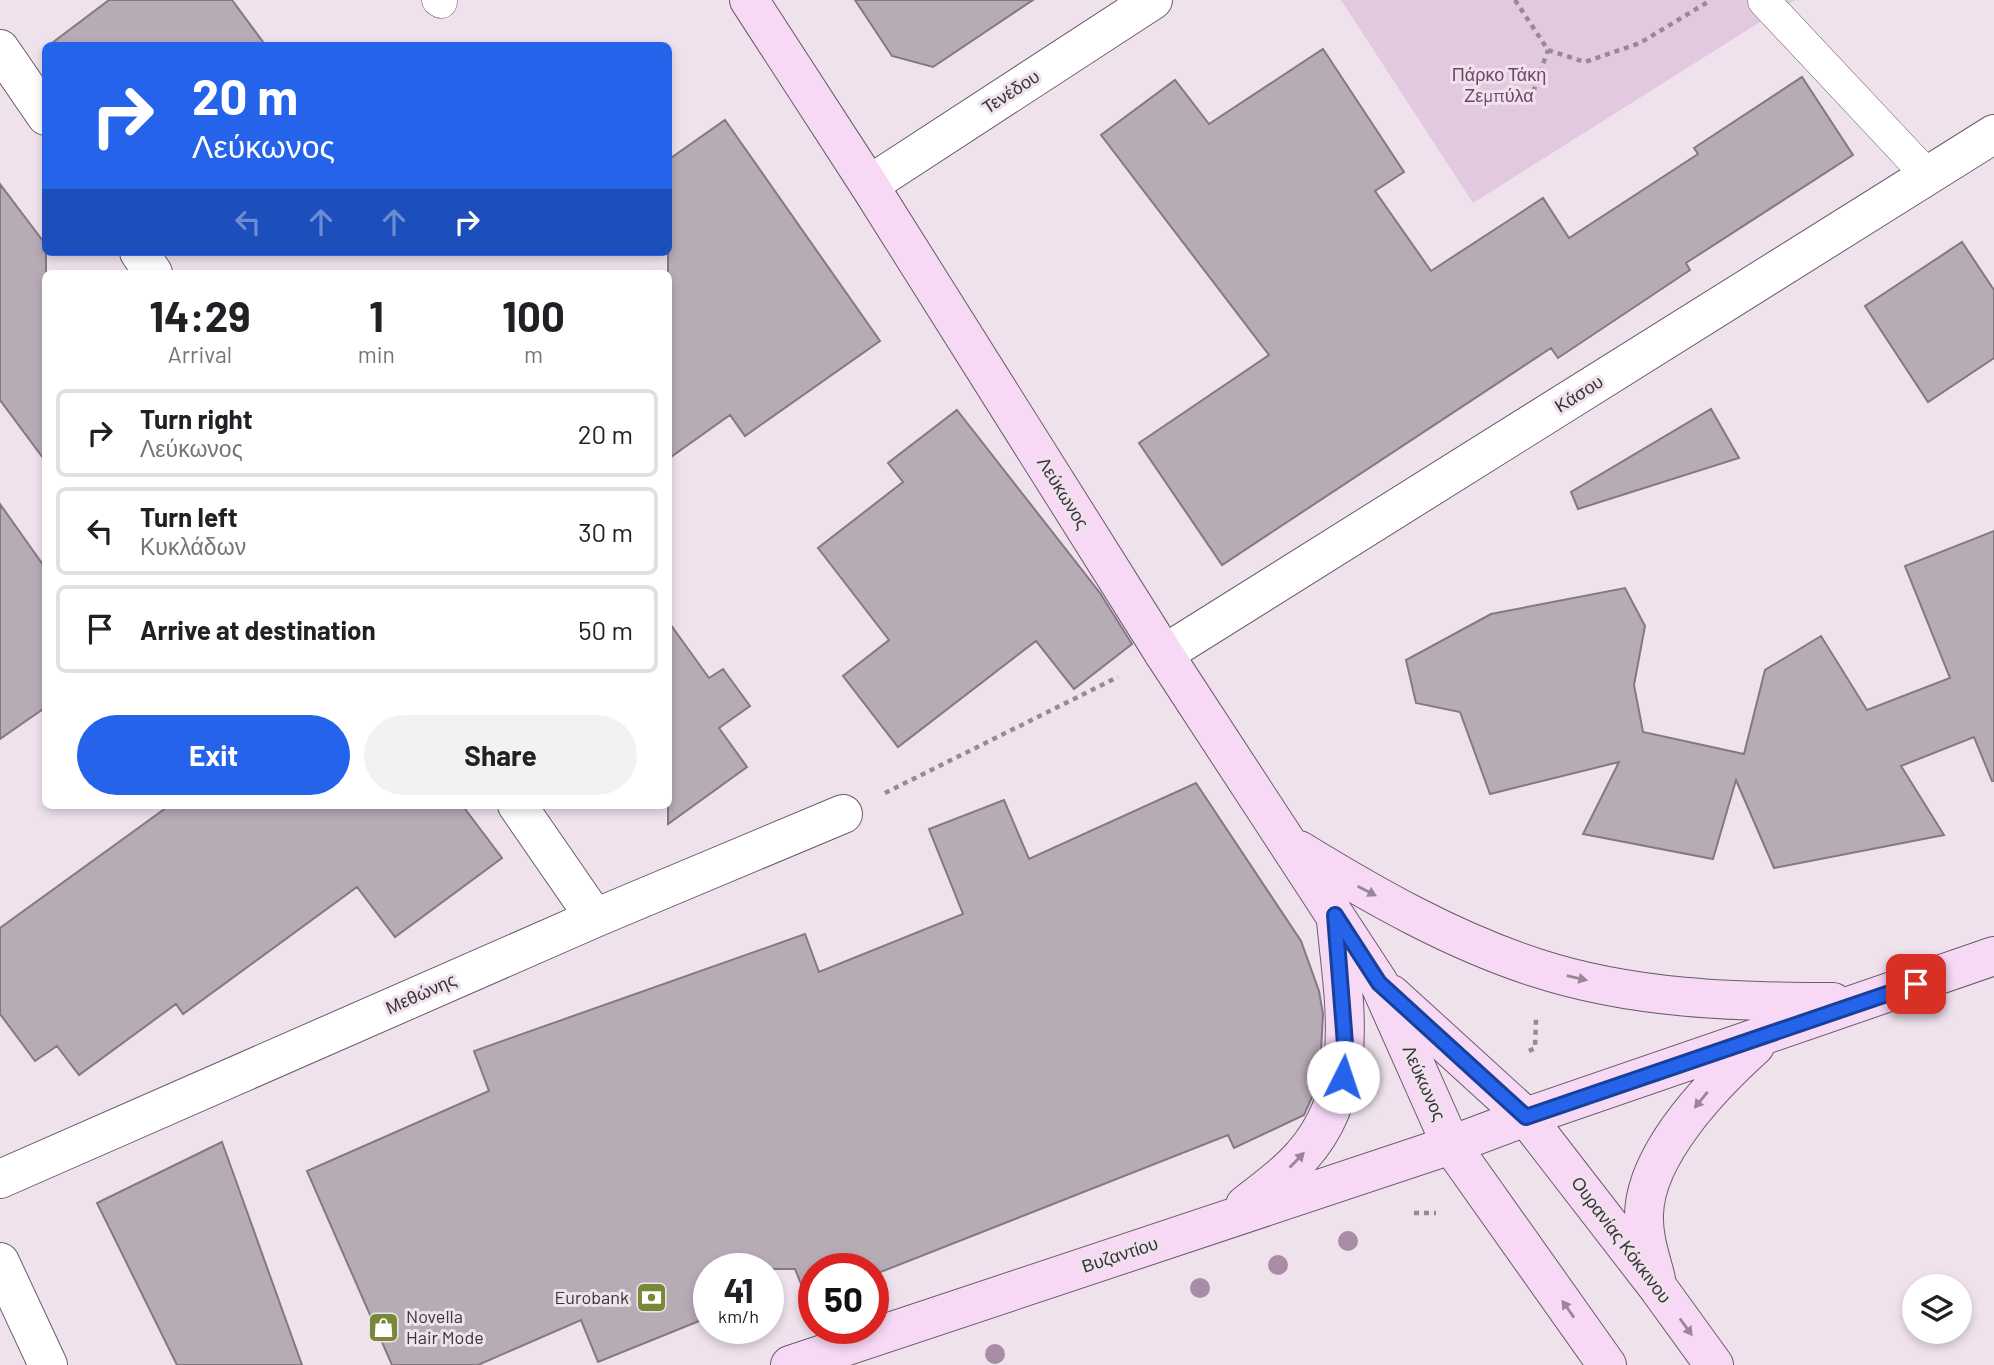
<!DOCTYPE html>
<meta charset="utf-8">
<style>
body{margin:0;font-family:Barlow,sans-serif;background:#f2f2f2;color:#202124;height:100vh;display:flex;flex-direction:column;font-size:26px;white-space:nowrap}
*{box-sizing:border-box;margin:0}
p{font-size:23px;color:#757577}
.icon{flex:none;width:38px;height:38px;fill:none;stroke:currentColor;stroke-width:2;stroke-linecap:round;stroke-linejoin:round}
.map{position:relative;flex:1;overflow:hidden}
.drawer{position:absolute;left:42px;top:270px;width:630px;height:539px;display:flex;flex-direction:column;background:#fff;border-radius:10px;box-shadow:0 4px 10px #0003}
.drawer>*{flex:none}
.guide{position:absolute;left:42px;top:42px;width:630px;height:214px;border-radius:10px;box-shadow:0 4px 10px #0003;background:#2563eb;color:#fff;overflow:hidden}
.controls{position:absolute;left:1902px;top:1274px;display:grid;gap:14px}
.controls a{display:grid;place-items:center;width:70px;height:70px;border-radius:50%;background:#fff;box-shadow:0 4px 10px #0003;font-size:35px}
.speed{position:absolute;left:693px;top:1253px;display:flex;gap:14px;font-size:35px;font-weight:700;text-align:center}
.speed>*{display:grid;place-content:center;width:91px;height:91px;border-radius:50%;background:#fff;box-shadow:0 4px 10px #0003;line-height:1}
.speed small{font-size:18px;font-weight:400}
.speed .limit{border:10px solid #d22;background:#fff;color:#111}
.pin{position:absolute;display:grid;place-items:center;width:60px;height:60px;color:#fff;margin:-30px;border-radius:14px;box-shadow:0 4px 10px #0006}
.me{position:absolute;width:77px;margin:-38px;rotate:4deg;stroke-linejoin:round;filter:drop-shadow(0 0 5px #0008)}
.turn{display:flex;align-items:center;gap:24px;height:147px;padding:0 35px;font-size:32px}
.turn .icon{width:91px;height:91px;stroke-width:2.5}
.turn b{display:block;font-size:49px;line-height:60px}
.lanes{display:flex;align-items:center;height:66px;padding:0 35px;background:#0003;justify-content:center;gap:35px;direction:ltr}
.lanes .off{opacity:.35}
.eta{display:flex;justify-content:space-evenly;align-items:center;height:119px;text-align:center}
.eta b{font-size:42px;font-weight:700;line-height:49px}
.primary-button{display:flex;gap:14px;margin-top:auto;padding:14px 35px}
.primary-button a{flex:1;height:80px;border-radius:42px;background:#2563eb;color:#fff;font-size:28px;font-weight:700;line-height:80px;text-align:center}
.primary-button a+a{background:#f2f2f2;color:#202124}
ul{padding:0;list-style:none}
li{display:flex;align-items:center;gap:21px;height:88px;margin:0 14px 10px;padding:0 21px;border:4px solid #e0e0e0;border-radius:10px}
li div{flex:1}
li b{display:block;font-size:26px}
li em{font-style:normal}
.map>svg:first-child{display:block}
.green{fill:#e2c9df}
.building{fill:#b7abb6;stroke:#847882;stroke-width:2}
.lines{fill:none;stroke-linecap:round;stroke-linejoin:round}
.lane-casing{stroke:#685d67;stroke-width:33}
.street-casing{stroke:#685d67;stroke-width:40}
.secondary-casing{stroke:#685d67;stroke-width:40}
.path{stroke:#958c93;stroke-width:4.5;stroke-dasharray:5 5;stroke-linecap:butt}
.lane{stroke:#fff;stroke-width:32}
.street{stroke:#fff;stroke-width:38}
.secondary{stroke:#f7d8f5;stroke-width:38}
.tree{fill:#a98ca6}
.oneway{fill:#988696}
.route-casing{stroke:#184099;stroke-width:18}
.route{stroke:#2563eb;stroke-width:12}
.labels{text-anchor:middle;stroke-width:6;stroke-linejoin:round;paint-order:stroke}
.park-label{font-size:18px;fill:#70456c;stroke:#efe2ed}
.street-label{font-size:18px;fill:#393438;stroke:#efe2ed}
.poi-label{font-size:18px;fill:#393438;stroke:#efe2ed;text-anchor:end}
</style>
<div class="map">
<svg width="1994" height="1365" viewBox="0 0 1994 1365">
<rect width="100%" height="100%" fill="#efe2ed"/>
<!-- green -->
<path class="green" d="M 1341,0 L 1795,0 L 1473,203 Z"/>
<!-- building -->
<path class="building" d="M 109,0 L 232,0 L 266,46 L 48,46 Z
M 855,0 L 1033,0 L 933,67 L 892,56 Z
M 1323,49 L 1404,172 L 1375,191 L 1431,271 L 1543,198 L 1569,238 L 1698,154 L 1694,148 L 1802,77 L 1853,155 L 1686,263 L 1690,270 L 1558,358 L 1551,348 L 1222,565 L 1139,443 L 1269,355 L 1101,135 L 1175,80 L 1209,124 Z
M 725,120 L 880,341 L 745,436 L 730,415 L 668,459 L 668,160 Z
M 0,184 L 46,245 L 46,462 L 0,400 Z
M 1962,242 L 1994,290 L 1994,358 L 1928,402 L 1865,306 Z
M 1711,409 L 1739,458 L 1578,509 L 1571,492 Z
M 957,410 L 1100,593 L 1132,644 L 1074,689 L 1036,641 L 898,747 L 843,676 L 889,640 L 818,548 L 903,482 L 888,463 Z
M 0,504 L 46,569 L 46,707 L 0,739 Z
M 1994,531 L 1994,781 L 1992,781 L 1974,737 L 1901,766 L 1944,835 L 1774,868 L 1736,780 L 1713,859 L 1583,834 L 1619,762 L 1490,794 L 1460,712 L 1416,703 L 1406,660 L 1491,614 L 1625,588 L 1645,626 L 1634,685 L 1643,732 L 1744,754 L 1765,670 L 1821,636 L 1867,710 L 1950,678 L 1905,566 Z
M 668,621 L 709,678 L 723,669 L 750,706 L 719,728 L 747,767 L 668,824 Z
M 1196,783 L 1301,941 L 1319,991 L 1323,1014 L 1320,1070 L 1313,1095 L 1304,1115 L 1234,1148 L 1228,1135 L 873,1275 L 873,1269 L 814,1269 L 814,1298 L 808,1301 L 795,1269 L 709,1269 L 709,1317 L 598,1362 L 581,1320 L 478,1365 L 392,1365 L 307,1171 L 489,1091 L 474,1051 L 805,934 L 819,972 L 963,914 L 929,829 L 1004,800 L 1029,859 Z
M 170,805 L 462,805 L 502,858 L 395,937 L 357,887 L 183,1014 L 176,1004 L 79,1075 L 57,1046 L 35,1061 L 0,1014 L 0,928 Z
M 222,1142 L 302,1365 L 177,1365 L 97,1203 Z"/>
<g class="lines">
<defs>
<path id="lane" d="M 438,0 L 441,2
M 1764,1 L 1928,176"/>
<path id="street" d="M 0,49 L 46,116
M 869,185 L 1153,0
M 139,252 L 153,273
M 1164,654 L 1994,134
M 517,805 L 595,918
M 0,1179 L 595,918 L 843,814
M 0,1262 L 48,1365"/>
<path id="secondary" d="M 749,0 L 869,185 L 1164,654 L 1379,983 L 1451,1145 L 1607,1365
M 1299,850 C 1374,896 1453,941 1537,968 C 1632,999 1735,1002 1833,1002
M 1391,994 L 1526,1117 L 1659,1289 L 1714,1365
M 1245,1205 C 1265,1189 1286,1175 1302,1156 C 1362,1089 1344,1003 1336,921
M 1656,1279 C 1651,1259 1643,1237 1644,1215 C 1645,1154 1712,1085 1755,1046
M 790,1365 L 1451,1145 L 1526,1117 L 1994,956"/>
</defs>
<!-- lane casing -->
<use href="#lane" class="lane-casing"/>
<!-- street casing -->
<use href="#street" class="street-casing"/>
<!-- secondary casing -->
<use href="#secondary" class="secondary-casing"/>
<!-- path -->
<path class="path" d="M 1515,0 L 1548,50 L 1585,62 L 1640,43 L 1711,0
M 1530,101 L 1548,50
M 885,793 L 1118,677
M 1529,1051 L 1535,1048 L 1536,1019
M 1414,1213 L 1436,1213"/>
<!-- lane -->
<use href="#lane" class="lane"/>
<!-- street -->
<use href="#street" class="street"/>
<!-- secondary -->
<use href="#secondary" class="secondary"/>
</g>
<!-- trees -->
<g class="tree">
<circle cx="1348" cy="1241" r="10"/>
<circle cx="1278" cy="1265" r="10"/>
<circle cx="1200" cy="1288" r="10"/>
<circle cx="995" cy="1354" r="10"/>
</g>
<!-- one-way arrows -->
<defs><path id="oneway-solid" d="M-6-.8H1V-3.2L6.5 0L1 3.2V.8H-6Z" transform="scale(1.75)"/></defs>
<g class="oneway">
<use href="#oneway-solid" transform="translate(1367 891) rotate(27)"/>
<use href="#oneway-solid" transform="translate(1577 978) rotate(13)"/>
<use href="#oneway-solid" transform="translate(1701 1100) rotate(129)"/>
<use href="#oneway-solid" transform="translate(1297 1160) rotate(-46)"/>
<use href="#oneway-solid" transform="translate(1568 1309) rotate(-125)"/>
<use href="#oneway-solid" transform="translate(1686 1327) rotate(54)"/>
</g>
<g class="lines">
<defs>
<path id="route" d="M 1343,1077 L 1345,1044 L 1335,915 L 1379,983 L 1526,1117 L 1916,984"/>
</defs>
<!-- route casing -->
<use href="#route" class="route-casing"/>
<!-- route -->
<use href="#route" class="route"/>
</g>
<!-- icons -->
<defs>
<symbol id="bank-square" viewBox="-11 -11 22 22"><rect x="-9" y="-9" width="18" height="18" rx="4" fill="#778837" stroke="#efe2ed"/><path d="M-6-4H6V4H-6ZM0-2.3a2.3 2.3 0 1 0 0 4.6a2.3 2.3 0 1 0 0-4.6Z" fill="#fff"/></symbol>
<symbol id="shop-square" viewBox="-11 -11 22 22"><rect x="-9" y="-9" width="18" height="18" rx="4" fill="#778837" stroke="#efe2ed"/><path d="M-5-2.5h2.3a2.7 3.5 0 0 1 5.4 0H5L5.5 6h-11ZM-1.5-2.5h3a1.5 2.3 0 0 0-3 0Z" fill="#fff"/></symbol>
</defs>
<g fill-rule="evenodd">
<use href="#bank-square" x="634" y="1280" width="35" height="35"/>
<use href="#shop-square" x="366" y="1310" width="35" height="35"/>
</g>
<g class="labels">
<!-- park labels -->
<g class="park-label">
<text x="1499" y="81">Πάρκο Τάκη<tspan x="1499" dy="21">Ζεμπύλα</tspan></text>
</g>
<!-- street labels -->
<g class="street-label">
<text transform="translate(1011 92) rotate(-33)" y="6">Τενέδου</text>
<text transform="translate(1579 394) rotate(-32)" y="6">Κάσου</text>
<text transform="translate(1063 493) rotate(58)" y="6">Λεύκωνος</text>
<text transform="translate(421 994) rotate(-24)" y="6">Μεθώνης</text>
<text transform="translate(1424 1083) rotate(66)" y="6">Λεύκωνος</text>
<text transform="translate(1621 1240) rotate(53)" y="6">Ουρανίας Κόκκινου</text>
<text transform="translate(1120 1255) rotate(-18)" y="6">Βυζαντίου</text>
</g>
<!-- poi labels -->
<g class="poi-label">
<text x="629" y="1304">Eurobank</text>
<text x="406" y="1323" text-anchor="start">Novella<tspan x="406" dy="21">Hair Mode</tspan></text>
</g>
</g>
</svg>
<div class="controls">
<a><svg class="icon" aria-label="layers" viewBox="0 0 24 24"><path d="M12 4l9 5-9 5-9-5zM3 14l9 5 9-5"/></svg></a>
</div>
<div class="speed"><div>41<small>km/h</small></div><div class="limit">50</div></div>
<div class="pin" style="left:1916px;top:984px;background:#d93025"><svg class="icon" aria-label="arrive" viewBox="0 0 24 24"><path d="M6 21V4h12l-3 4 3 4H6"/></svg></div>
<svg class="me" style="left:1343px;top:1077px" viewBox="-20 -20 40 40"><circle r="19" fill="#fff"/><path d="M0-13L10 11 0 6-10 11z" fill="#2563eb"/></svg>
<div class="guide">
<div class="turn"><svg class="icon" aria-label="right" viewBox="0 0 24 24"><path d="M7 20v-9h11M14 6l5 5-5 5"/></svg><div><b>20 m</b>Λεύκωνος</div></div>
<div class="lanes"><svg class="icon off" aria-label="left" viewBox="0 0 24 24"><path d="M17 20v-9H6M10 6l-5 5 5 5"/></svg><svg class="icon off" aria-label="ahead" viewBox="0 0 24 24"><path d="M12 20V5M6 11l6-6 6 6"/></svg><svg class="icon off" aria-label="ahead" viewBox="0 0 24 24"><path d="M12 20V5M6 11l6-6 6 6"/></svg><svg class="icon" aria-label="right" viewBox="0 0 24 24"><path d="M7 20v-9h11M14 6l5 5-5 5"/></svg></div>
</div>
<section class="drawer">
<div class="eta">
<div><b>14:29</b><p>Arrival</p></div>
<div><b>1</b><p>min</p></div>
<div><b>100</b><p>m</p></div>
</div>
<ul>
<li><svg class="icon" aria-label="right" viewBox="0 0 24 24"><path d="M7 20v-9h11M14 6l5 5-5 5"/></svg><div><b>Turn right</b><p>Λεύκωνος</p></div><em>20 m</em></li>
<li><svg class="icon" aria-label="left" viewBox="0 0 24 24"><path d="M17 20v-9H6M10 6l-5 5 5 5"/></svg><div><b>Turn left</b><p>Κυκλάδων</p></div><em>30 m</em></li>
<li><svg class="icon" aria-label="arrive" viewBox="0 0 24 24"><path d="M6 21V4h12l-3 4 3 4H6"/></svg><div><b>Arrive at destination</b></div><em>50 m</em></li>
</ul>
<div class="primary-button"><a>Exit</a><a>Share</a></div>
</section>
</div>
